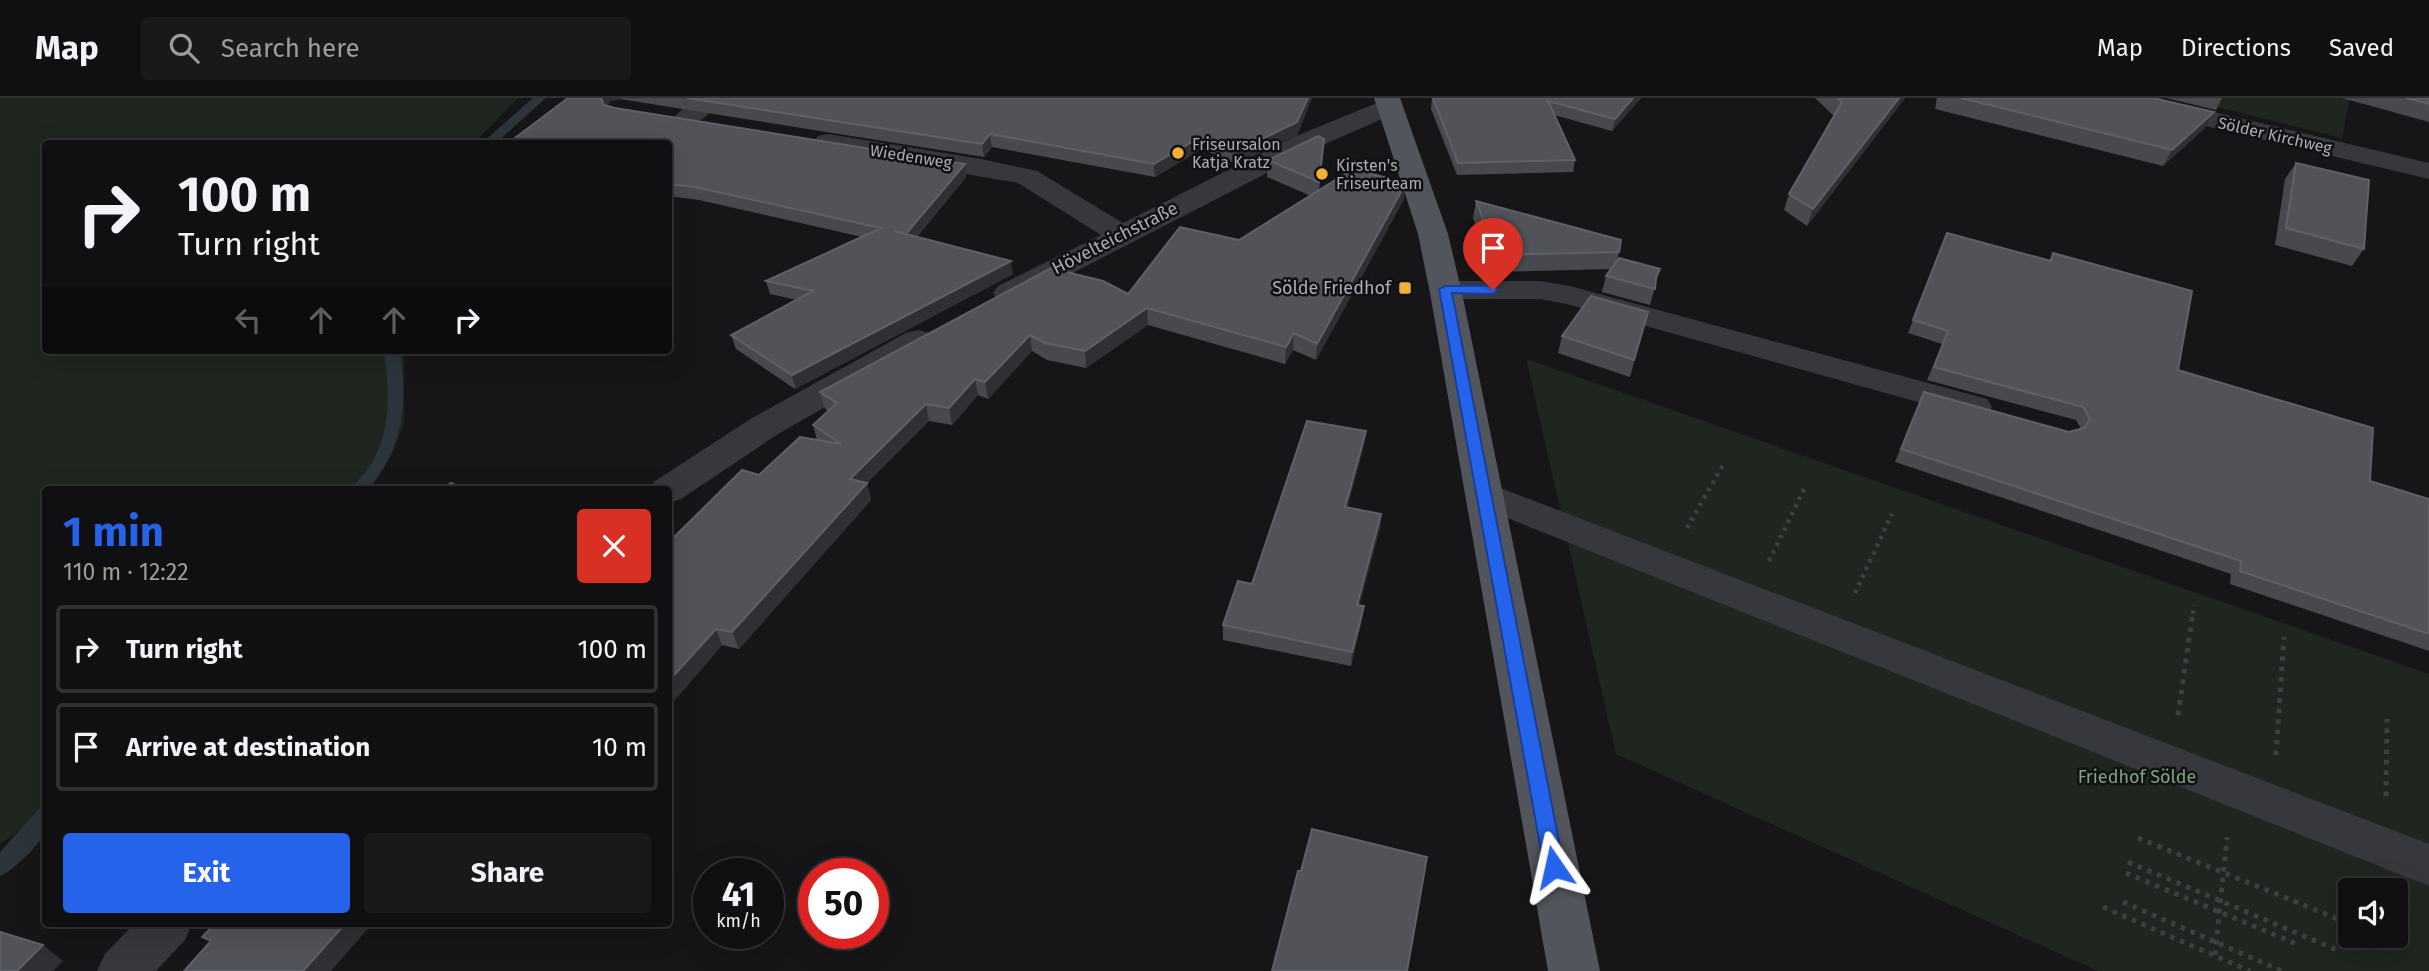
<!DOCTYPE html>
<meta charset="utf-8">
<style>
body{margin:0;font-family:"Fira Sans",sans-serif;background:#19191b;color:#f1f3f6;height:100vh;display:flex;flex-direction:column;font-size:26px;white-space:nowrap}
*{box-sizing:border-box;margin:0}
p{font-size:23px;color:#9c9d9f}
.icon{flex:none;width:38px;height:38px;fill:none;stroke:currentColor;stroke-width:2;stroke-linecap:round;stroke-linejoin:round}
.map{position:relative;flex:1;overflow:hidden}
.drawer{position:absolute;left:42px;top:388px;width:630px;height:441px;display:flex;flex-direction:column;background:#101012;border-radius:7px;box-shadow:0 7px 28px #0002,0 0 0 2px #303032}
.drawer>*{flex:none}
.hud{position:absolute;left:42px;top:42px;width:630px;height:214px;border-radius:7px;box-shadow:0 7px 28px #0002,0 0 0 2px #303032;background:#101012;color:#f1f3f6;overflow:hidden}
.buttons{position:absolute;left:2338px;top:780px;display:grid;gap:14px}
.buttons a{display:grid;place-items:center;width:70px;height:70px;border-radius:7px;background:#101012;box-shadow:0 7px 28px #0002,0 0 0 2px #303032;font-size:35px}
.speed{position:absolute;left:693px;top:760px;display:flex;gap:14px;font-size:35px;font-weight:700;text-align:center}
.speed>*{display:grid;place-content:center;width:91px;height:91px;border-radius:50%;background:#101012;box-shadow:0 7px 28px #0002,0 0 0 2px #303032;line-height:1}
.speed small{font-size:18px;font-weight:400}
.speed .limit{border:10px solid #d22;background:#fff;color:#111}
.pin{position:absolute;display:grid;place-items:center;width:60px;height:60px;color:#fff;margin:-72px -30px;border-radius:50% 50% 50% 0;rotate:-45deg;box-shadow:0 0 7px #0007}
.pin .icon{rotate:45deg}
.me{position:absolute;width:77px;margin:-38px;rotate:349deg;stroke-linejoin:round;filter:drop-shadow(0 0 5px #0008)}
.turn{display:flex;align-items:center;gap:24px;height:147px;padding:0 21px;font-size:32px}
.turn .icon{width:91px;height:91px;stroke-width:2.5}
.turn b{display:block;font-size:49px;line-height:60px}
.lanes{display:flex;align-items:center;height:66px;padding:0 21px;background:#0003;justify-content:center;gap:35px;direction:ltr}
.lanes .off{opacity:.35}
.round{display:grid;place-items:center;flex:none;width:74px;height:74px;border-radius:7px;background:#19191b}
.headline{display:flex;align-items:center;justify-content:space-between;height:119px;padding:0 21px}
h1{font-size:42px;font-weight:700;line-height:52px;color:#2563eb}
.cta{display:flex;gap:14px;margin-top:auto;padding:14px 21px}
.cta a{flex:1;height:80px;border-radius:7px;background:#2563eb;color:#fff;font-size:28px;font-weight:700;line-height:80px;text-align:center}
.cta a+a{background:#19191b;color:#f1f3f6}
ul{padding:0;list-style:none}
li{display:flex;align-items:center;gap:21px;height:88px;margin:0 14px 10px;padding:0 7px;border:4px solid #303032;border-radius:7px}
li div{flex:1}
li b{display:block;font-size:26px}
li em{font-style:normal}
header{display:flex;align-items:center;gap:42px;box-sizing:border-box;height:98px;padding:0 35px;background:#101012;border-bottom:2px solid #303032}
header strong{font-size:33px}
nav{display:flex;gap:38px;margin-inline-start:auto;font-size:24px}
.search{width:490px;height:63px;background:#19191b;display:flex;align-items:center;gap:18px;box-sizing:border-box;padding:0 24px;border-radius:7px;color:#9c9d9f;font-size:26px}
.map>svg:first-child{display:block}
.green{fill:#1e261f;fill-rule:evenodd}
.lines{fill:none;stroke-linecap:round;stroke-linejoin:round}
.stream{fill:#2c353c;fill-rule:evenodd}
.path-far1{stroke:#3d3f44;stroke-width:4.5;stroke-dasharray:3.5 5;stroke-linecap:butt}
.path{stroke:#3d3f44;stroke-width:5;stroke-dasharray:4.5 6;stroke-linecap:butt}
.minor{fill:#37383d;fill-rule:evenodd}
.major{fill:#53555c;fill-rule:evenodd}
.wall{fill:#47494d}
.shaded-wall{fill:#2f3033}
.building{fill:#525359;stroke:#5f6168;stroke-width:2}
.route{fill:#2563eb;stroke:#184099;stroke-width:2}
.poi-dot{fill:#f2b134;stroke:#111113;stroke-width:2.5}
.labels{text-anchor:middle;stroke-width:5;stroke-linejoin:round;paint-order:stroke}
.far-street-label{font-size:16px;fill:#a8adb8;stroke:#111113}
.far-poi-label{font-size:16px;fill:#a8adb8;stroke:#111113;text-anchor:start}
.street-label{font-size:18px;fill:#a8adb8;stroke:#111113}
.poi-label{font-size:18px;fill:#a8adb8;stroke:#111113;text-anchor:end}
.park-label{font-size:18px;fill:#7fa381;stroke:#111113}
</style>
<header>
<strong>Map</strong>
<div class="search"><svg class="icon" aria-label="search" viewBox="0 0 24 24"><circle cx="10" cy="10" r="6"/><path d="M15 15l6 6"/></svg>Search here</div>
<nav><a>Map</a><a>Directions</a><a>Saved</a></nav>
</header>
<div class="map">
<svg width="2429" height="873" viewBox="0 0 2429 873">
<rect width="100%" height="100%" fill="#161618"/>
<!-- green -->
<path class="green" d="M 0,0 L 518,0 L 474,45 L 46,46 L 46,252 L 404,252 L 404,326 L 391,358 L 356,392 L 46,392 L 45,712 L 39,720 L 0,746 Z
M 2180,0 L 2350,0 L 2342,40 Z
M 1526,261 L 2429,576 L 2429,873 L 2098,873 L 1616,656 ZM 2350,793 L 2396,793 L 2396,838 L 2350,838 Z"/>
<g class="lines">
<!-- stream -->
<path class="stream" d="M 533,0 L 546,0 L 495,46 L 481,46 Z
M 384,252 L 400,252 C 407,305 404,350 368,392 L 351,392 C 358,381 368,373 374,361 C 392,327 389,289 384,252 Z
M 46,708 C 46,715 47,724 46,731 C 43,744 13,773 0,778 L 0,754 L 39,711 Z"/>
<!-- path-far1 -->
<path class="path-far1" d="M 1687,430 L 1723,367
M 1769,463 L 1804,391
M 1855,495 L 1892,416
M 2193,516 L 2194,507"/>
<!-- path -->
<path class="path" d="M 2178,617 L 2193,514
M 2276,657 L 2284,539
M 2386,698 L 2387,621
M 2138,740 L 2338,821
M 2128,764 L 2337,852
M 2126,775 L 2299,847
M 2123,804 L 2282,873
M 2103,809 L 2250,873
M 2215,857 L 2227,739"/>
<!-- minor -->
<path class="minor" d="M 694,0 L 723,0 C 712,15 694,32 675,28 L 671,22 Z
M 1389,0 L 1398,2 L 1402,8 L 1398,14 L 1316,50 L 1020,202 L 1009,204 L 998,202 L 993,195 L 998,188 L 1101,137 L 1018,85 L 828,52 L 818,50 L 814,44 L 818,38 L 828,36 L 981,61 L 1037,73 L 1123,125 L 1296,38 Z
M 2109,0 L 2155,0 L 2429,65 L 2429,81 L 2113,6 Z
M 1445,183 L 1540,183 L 1570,188 L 1987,301 L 1992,309 L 1987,317 L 1975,320 L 1567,206 L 1540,201 L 1445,201 L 1434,199 L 1429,192 L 1434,185 Z
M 918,232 L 930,235 L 934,242 L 930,249 L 778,336 L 681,401 L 668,405 L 668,392 L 649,392 L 655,383 L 752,320 L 906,235 Z
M 1485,384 L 2429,746 L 2429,788 L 1472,406 L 1466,397 L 1472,388 Z
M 134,826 L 192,826 L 185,842 L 156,873 L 97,873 L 105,856 Z"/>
<!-- major -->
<path class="major" d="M 1374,0 L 1400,0 L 1448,136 L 1462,195 L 1600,873 L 1548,873 L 1430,195 L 1418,136 Z"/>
</g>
<!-- wall -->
<path class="wall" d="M 568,0 L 1312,0 L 1297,37 L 1237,66 L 1202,51 L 1155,79 L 992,49 L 984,59 L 620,1 L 610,3 L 607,8 L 615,10 L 966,79 L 917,139 L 1013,176 L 795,291 L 736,251 L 731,237 L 797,202 L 770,196 L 766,183 L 862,139 L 699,102 L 668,98 L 668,46 Z
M 1432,0 L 1641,0 L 1612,33 L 1554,17 L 1575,62 L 1573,74 L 1457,77 L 1431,11 Z
M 1815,0 L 1905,0 L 1807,128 L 1784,112 L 1789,96 L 1834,18 Z
M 1937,0 L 2153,0 L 2205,30 L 2163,68 L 1935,11 Z
M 2166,0 L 2222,0 L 2216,12 Z
M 2342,0 L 2429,0 L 2429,24 Z
M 1323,57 L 1319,92 L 1404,101 L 1316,262 L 1293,252 L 1285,266 L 1148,227 L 1086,270 L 1047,262 L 1032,253 L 988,301 L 978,297 L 952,327 L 929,323 L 867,385 L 871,402 L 739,551 L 722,547 L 668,610 L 668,445 L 759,377 L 817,342 L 813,327 L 828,313 L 825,311 L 820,294 L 1128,196 L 1239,142 L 1311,98 L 1267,79 L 1268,62 Z
M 2296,65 L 2364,151 L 2352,168 L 2275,147 L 2285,81 Z
M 1476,103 L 1619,154 L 1617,162 L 1660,171 L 1650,207 L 1602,194 L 1606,178 L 1610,171 L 1494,174 L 1473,120 Z
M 1947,135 L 2049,163 L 2053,155 L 2178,272 L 2370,383 L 2429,401 L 2429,553 L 2230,486 L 2231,476 L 1895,364 L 1924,294 L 2069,334 L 2081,331 L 2076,322 L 1927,282 L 1942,246 L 1908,235 Z
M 1648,214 L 1630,279 L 1558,255 L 1562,238 Z
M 1364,347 L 1347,409 L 1381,416 L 1380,430 L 1359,507 L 1364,508 L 1362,522 L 1351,568 L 1223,542 L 1223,527 L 1252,486 Z"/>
<!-- shaded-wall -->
<path class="shaded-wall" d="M 601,0 L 620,0 L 620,1 L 610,3 L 605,11 Z
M 1308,0 L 1312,0 L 1297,37 L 1237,66 L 1237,53 Z
M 1633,0 L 1641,0 L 1612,33 L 1615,21 Z
M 1899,0 L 1905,0 L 1807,128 L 1813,111 Z
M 2214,14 L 2205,30 L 2163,68 L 2172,52 Z
M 990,36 L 992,49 L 984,59 L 982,46 Z
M 1202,38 L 1202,51 L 1155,79 L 1154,66 Z
M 1324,41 L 1323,57 L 1318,101 L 1319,84 Z
M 965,66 L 966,79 L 908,149 L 906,136 Z
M 1406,85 L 1404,101 L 1316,262 L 1317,246 Z
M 1011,163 L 1013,176 L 795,291 L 792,277 Z
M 1147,210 L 1148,227 L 1086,270 L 1085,253 Z
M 1294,235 L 1293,252 L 1285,266 L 1286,249 Z
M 1030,237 L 1032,253 L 988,301 L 985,284 Z
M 975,281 L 978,297 L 952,327 L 949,310 Z
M 926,306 L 929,323 L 867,385 L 871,402 L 739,551 L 732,534 L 850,381 Z
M 1366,333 L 1364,347 L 1344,423 L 1345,409 Z
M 1381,416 L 1380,430 L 1356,521 L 1357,507 Z
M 1364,508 L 1362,522 L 1351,568 L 1352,554 Z
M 716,531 L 722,547 L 668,610 L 668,584 Z
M 345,826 L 372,826 L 331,873 L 303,873 Z
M 43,847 L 63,863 L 53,873 L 17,873 Z"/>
<!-- building -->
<path class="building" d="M 568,0 L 601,0 L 604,7 L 615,10 L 965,66 L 906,136 L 894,133 L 1011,163 L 792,277 L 731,237 L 813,193 L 766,183 L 881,130 L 695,89 L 668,86 L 668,46 L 507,46 Z
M 687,0 L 1308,0 L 1297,24 L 1237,53 L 1202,38 L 1154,66 L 990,36 L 982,46 Z
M 1433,0 L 1633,0 L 1615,21 L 1548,3 L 1575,62 L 1458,65 Z
M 1837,0 L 1899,0 L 1813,111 L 1789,96 L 1842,4 Z
M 1961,0 L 2153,0 L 2214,14 L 2172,52 Z
M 2406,0 L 2429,0 L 2429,6 Z
M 1318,38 L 1324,41 L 1319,84 L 1268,62 Z
M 2296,65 L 2369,82 L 2364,151 L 2286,130 Z
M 1353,71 L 1406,85 L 1317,246 L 1294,235 L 1286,249 L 1147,210 L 1085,253 L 1045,245 L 1030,237 L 985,284 L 975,281 L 949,310 L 926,306 L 850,381 L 867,385 L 732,534 L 716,531 L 668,584 L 668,445 L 742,372 L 759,377 L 800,339 L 841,346 L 813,327 L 837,305 L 820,294 L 1051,170 L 1103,183 L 1128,196 L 1180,129 L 1239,142 Z
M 1476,103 L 1621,142 L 1619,154 L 1497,157 Z
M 1947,135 L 2051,163 L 2053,155 L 2192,193 L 2178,272 L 2373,330 L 2370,383 L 2429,401 L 2429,536 L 2240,473 L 2241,463 L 1901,351 L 1924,294 L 2069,334 L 2084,330 L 2090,321 L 2083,309 L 1934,269 L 1948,233 L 1913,222 Z
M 1619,160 L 1660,171 L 1656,179 L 1655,191 L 1606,178 Z
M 1591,198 L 1648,214 L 1634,262 L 1562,238 Z
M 1307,323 L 1366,333 L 1345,409 L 1381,416 L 1357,507 L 1364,508 L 1352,554 L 1223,527 L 1238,483 L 1252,486 Z
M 451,385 L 465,392 L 441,392 Z
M 1312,731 L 1427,759 L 1407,873 L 1272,873 L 1298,773 L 1301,773 Z
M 215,826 L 345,826 L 303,873 L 184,873 L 211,843 L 202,839 Z
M 0,834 L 43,847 L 17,873 L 0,873 Z"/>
<!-- route -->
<path class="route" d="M 1445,188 L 1493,188 L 1499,192 L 1493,196 L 1452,195 L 1564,769 L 1561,775 L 1554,778 L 1547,775 L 1544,769 L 1439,191 Z"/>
<!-- markers -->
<g class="poi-dot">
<circle cx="1178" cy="55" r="7"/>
<circle cx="1322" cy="76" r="7"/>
<rect x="1398" y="183" width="14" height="14" rx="3.5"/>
</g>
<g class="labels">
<!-- far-street labels -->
<g class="far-street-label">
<text transform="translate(2275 37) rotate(13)" y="6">Sölder Kirchweg</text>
<text transform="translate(911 58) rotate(9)" y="6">Wiedenweg</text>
</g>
<!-- far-poi labels -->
<g class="far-poi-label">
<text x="1192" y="52">Friseursalon<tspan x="1192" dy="18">Katja Kratz</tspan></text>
<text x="1336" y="73">Kirsten's<tspan x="1336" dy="18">Friseurteam</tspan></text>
</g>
<!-- street labels -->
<g class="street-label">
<text transform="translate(1115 140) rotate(-27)" y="6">Hövelteichstraße</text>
</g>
<!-- poi labels -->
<g class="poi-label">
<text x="1391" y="196">Sölde Friedhof</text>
</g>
<!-- park labels -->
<g class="park-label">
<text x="2137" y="685">Friedhof Sölde</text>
</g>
</g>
</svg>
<div class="buttons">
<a><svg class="icon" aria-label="sound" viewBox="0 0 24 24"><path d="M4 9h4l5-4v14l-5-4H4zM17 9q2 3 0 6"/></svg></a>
</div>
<div class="speed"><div>41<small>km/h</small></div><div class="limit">50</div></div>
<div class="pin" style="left:1493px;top:192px;background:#d93025"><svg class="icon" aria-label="arrive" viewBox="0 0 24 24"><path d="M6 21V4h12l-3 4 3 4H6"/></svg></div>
<svg class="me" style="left:1554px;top:769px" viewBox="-20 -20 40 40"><path d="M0-17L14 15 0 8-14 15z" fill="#2563eb" stroke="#fff" stroke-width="4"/></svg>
<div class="hud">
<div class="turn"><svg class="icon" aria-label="right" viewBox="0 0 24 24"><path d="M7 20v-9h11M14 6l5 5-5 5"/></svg><div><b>100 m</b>Turn right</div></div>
<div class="lanes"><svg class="icon off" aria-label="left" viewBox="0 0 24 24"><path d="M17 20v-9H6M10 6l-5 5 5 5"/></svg><svg class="icon off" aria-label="ahead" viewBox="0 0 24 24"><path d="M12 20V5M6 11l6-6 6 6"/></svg><svg class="icon off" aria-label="ahead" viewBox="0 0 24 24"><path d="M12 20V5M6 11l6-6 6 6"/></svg><svg class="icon" aria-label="right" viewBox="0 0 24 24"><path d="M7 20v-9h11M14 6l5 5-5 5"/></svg></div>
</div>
<section class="drawer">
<div class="headline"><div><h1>1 min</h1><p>110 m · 12:22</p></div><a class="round" style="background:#d93025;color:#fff"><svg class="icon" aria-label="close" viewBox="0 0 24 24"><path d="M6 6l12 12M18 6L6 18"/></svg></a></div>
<ul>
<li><svg class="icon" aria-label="right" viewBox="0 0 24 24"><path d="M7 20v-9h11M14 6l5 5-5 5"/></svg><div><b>Turn right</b></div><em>100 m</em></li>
<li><svg class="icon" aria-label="arrive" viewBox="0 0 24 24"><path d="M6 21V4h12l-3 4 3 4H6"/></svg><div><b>Arrive at destination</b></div><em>10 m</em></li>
</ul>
<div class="cta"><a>Exit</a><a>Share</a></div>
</section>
</div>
